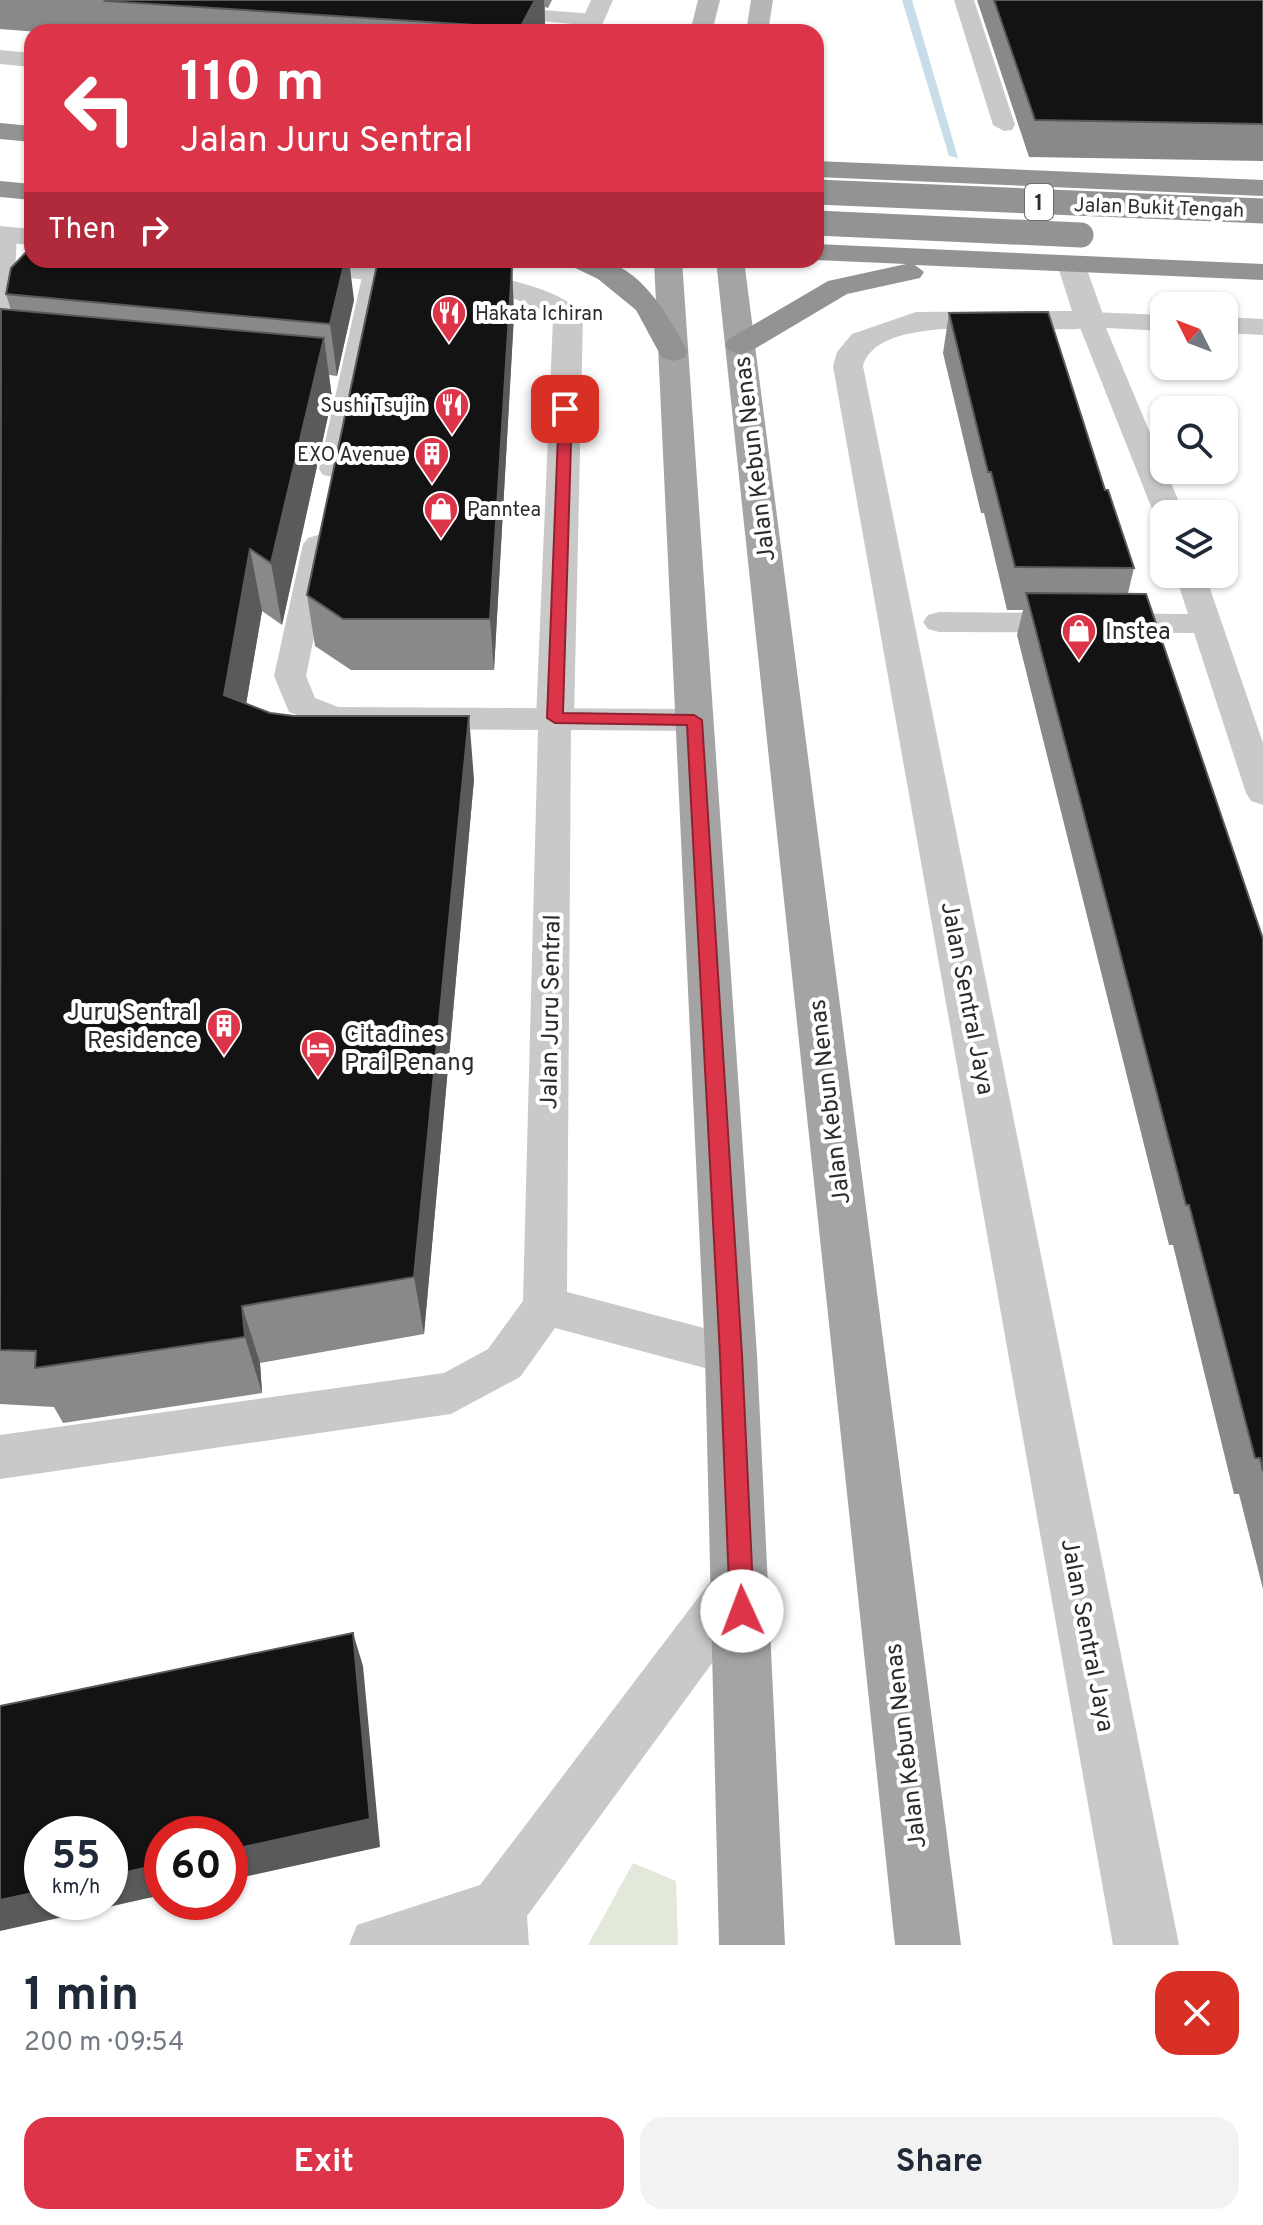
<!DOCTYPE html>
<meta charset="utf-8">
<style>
body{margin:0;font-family:Overpass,sans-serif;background:#f2f2f3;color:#1f2937;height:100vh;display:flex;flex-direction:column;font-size:30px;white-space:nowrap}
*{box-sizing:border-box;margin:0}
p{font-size:26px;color:#747a83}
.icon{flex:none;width:44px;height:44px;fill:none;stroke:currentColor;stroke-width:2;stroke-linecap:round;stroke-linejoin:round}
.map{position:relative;height:1945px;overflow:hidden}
.sheet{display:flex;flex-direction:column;background:#fff;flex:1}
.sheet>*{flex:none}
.hud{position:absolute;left:24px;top:24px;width:800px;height:244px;border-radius:24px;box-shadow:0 2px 6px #0004;background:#dc354a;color:#fff;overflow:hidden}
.needle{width:52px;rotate:312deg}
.fabs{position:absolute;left:1150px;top:292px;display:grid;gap:16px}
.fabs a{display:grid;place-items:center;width:88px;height:88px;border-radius:16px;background:#fff;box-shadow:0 2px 6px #0004;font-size:40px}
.speed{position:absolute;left:24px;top:1816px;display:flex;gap:16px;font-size:40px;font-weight:700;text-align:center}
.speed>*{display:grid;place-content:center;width:104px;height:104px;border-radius:50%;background:#fff;box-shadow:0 2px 6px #0004;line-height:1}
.speed small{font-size:20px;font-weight:400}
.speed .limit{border:12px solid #d22;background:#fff;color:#111}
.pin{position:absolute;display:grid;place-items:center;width:68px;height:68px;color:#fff;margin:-34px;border-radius:16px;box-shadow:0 4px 12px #0006}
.me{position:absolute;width:88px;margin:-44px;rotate:358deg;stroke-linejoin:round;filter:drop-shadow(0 0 6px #0008)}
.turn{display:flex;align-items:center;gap:28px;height:168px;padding:0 24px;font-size:36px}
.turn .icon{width:104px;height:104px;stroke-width:2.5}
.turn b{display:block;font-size:56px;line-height:68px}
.then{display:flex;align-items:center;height:76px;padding:0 24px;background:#0003;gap:16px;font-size:30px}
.round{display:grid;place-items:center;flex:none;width:84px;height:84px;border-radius:24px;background:#f2f2f3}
.headline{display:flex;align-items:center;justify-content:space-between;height:136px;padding:0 24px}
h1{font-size:48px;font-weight:700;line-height:60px}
.action{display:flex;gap:16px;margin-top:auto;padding:16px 24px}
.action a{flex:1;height:92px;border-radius:24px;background:#dc354a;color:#fff;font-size:32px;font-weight:700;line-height:92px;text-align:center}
.action a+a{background:#f2f2f3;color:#1f2937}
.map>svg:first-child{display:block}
.green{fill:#e3e9da}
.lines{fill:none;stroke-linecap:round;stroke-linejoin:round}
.stream{fill:#c7dde9;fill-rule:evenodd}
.lane{fill:#c9c9c9;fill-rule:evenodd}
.street{fill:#c9c9c9;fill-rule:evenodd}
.secondary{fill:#b6b6b6;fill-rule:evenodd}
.primary{fill:#a4a4a4;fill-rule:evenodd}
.highway{fill:#939393;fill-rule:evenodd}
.highway-bridge{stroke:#939393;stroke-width:25}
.wall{fill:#898989}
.shaded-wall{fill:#5a5a5a}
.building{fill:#131313;stroke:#5a5a5a;stroke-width:2}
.route{fill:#dc354a;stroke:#8f2230;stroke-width:2}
.labels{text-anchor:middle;stroke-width:8;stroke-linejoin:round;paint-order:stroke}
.far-street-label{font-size:20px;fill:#2c2c2c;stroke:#fff}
.far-poi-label{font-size:20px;fill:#2c2c2c;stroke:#fff;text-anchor:start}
.shield{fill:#fff;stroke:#6b6b6b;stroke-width:2}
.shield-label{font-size:22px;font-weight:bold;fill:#2c2c2c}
.street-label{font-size:24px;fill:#2c2c2c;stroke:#fff}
.poi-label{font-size:24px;fill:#2c2c2c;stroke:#fff;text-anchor:start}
</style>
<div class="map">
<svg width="1263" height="1945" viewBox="0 0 1263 1945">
<rect width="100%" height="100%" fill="#fff"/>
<!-- green -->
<path class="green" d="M 633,1863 L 676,1881 L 678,1945 L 588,1945 Z"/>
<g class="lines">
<!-- stream -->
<path class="stream" d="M 902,0 L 912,0 L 958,158 L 949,156 Z"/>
<!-- lane -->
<path class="lane" d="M 954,0 L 974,0 L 1015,125 L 1012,130 L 1004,131 L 993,125 Z
M 493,6 L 594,14 L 604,20 L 594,26 L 486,16 L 483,12 L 486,8 Z
M 5,228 L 13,230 L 17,235 L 13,313 L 9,318 L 0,321 L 0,229 Z
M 375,265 L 384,267 L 387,272 L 347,469 L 343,475 L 333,477 L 323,475 L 319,469 L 363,272 L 366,267 Z
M 1090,312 L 1164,315 L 1164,331 L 1106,328 L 1184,514 L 1164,514 L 1164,521 L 1154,514 L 1077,320 L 1081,315 Z
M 1224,317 L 1263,319 L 1263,335 L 1224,333 Z
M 318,535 L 328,538 L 333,544 L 306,676 L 315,698 L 338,707 L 694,709 L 706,712 L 711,720 L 706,728 L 694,731 L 571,730 L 567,1292 L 731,1335 L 747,1341 L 754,1355 L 747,1369 L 731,1375 L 555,1328 L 520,1377 L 451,1414 L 0,1479 L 0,1435 L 444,1373 L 488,1349 L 523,1301 L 538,730 L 334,729 L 289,712 L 274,676 L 303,544 L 308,538 Z
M 1175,574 L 1205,574 L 1263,743 L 1263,805 L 1251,801 L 1246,793 L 1194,633 L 939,632 L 928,629 L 923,622 L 928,615 L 939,612 L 1188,614 Z
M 741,1558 L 759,1565 L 766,1582 L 759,1599 L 527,1916 L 529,1945 L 349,1945 L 357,1925 L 480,1885 L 723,1565 Z"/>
<!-- street -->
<path class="street" d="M 591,0 L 613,0 L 599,32 L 577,32 Z
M 0,50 L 32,53 L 32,67 L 0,64 Z
M 0,226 L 32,229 L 32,245 L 0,242 Z
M 1071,256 L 1081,258 L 1085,264 L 1105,320 L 1100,326 C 1050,339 880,305 863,366 L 1179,1945 L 1113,1945 L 833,366 L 837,352 L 852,334 L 916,312 L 1072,311 L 1057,264 L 1061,258 Z
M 245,260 C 313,260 544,260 583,316 L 574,718 L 569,727 L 555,730 L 541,727 L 536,718 L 553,319 L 537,308 L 505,295 L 259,268 L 249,266 Z"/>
<!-- secondary -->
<path class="secondary" d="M 698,0 L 720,0 L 712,32 L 690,32 Z
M 751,0 L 773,0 L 768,32 L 746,32 Z"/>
<!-- primary -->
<path class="primary" d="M 654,260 L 682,260 L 757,1355 L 785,1945 L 719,1945 L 705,1355 Z
M 716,260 L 744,260 L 961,1945 L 895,1945 Z"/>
<!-- highway -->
<path class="highway" d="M 0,123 L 32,126 L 32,142 L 0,139 Z
M 816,161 L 1263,180 L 1263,196 L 816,177 Z
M 0,181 L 32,184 L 32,200 L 0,197 Z
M 816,244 L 1263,264 L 1263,280 L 915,265 L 924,272 L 920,278 L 847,294 L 751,351 L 740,354 L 729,351 L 725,345 L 729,339 L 828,281 L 906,264 L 816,260 Z
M 567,260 C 579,260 594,258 605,261 C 645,272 670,319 688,352 L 684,358 L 673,361 L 662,358 L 636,310 L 598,279 L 571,266 Z"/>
<!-- highway-bridge -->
<path class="highway-bridge" d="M 816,192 L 1263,211
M 816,223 L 1081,235"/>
</g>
<!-- wall -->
<path class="wall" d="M 0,0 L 552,0 L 548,8 L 545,7 L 545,25 L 542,32 L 78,32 L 78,29 L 78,32 L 39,32 L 0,29 Z
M 977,0 L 1263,0 L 1263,161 L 1029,157 Z
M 512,267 L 514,315 L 494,670 L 351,670 L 315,646 L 307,595 Z
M 6,294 L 354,300 L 337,376 L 329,375 L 332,398 L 282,625 L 262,611 L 246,704 L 270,713 L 474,779 L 424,1334 L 260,1363 L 262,1393 L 63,1423 L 54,1407 L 0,1404 L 0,314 L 11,310 Z
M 949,313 L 1105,490 L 1134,568 L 1128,593 L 1263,939 L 1263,1589 L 1239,1494 L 1234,1494 L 1173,1245 L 1169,1245 L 1017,635 L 1023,610 L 1007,610 L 984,513 L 981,513 L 943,353 Z"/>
<!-- shaded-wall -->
<path class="shaded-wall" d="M 535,0 L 544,0 L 545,25 L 542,32 L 520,32 L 520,28 Z
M 345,260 L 349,260 L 354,300 L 337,376 L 330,324 Z
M 512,267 L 514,315 L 494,670 L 490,619 Z
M 324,338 L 332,398 L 282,625 L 271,563 Z
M 250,549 L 262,611 L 237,757 L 224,695 Z
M 469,716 L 474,779 L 424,1334 L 414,1277 Z
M 242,1306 L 260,1363 L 262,1393 L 245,1337 Z
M 353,1633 L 363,1666 L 380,1847 L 230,1880 L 230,1850 Z
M 162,1864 L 162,1895 L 0,1931 L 0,1900 L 42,1891 L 42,1902 L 110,1902 L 110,1876 Z"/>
<!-- building -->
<path class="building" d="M 106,0 L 535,0 L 520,28 L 105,1 Z
M 994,0 L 1263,0 L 1263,124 L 1035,120 Z
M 32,246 L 32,260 L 345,260 L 330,324 L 6,294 L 11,268 Z
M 378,260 L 495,260 L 512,267 L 490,619 L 343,619 L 307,595 Z
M 1,309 L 324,338 L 271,563 L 250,549 L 224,695 L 270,713 L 294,716 L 469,716 L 414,1277 L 242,1306 L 245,1337 L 35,1368 L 36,1351 L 0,1350 Z
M 1048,312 L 1105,490 L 1108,490 L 1134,568 L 1015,567 L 991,472 L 988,472 L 949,313 Z
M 1026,593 L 1146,594 L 1263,939 L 1263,1471 L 1260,1458 L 1255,1458 L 1189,1205 L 1186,1205 Z
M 353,1633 L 370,1819 L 230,1850 L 230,1834 L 162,1834 L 162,1864 L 110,1876 L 110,1834 L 42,1834 L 42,1891 L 0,1900 L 0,1706 Z"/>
<!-- route -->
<path class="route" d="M 565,405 L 572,409 L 563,713 L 694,715 L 702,720 L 742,1355 L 754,1611 L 751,1620 L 742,1623 L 734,1620 L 730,1611 L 720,1355 L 687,725 L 555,723 L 547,718 L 559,409 Z"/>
<!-- icons -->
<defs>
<symbol id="restaurant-pin" viewBox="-11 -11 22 30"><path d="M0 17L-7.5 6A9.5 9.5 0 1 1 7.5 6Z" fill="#dc354a" stroke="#fff"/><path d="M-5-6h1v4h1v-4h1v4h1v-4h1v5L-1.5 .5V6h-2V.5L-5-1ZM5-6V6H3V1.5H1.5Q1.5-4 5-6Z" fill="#fff"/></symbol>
<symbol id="building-pin" viewBox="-11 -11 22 30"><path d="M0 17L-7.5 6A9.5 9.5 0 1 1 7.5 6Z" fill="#dc354a" stroke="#fff"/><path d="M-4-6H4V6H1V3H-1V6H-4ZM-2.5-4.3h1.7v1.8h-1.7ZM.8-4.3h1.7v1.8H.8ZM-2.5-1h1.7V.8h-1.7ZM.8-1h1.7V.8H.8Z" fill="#fff"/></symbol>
<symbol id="shop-pin" viewBox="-11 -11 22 30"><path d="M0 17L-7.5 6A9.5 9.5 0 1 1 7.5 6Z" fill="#dc354a" stroke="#fff"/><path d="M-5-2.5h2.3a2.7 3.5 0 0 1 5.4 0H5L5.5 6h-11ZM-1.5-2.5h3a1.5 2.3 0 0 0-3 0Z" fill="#fff"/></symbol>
<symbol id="hotel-pin" viewBox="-11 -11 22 30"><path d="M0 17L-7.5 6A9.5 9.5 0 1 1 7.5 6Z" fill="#dc354a" stroke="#fff"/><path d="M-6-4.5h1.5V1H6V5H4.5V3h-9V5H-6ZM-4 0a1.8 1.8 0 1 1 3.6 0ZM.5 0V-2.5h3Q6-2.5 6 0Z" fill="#fff"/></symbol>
</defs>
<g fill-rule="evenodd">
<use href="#restaurant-pin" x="429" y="293" width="40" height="54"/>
<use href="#restaurant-pin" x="432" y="385" width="40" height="54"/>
<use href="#building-pin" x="412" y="434" width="40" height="54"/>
<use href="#shop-pin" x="421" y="489" width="40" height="54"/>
<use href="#shop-pin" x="1059" y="611" width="40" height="54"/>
<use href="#building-pin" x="204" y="1006" width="40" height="54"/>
<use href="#hotel-pin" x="298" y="1028" width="40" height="54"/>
</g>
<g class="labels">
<!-- far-street labels -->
<g class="far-street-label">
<text transform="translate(1159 207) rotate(2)" y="7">Jalan Bukit Tengah</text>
</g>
<!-- far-poi labels -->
<g class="far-poi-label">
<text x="475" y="320">Hakata Ichiran</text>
<text x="426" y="412" text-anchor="end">Sushi Tsujin</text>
<text x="406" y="461" text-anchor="end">EXO Avenue</text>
<text x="467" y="516">Panntea</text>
</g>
<!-- shield labels -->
<rect class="shield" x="1025" y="184" width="28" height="36" rx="6"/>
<g class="shield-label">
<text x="1039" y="210">1</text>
</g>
<!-- street labels -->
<g class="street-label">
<text transform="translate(754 459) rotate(-97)" y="8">Jalan Kebun Nenas</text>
<text transform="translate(968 998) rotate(79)" y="8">Jalan Sentral Jaya</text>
<text transform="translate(550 1012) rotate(-89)" y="8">Jalan Juru Sentral</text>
<text transform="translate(829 1102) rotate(-97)" y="8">Jalan Kebun Nenas</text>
<text transform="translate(1088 1635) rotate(79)" y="8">Jalan Sentral Jaya</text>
<text transform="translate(905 1746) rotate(-97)" y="8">Jalan Kebun Nenas</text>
</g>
<!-- poi labels -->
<g class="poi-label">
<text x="1105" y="639">Instea</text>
<text x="198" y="1020" text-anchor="end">Juru Sentral<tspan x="198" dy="28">Residence</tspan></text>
<text x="344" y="1042">Citadines<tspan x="344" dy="28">Prai Penang</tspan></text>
</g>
</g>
</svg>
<div class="fabs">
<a><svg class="needle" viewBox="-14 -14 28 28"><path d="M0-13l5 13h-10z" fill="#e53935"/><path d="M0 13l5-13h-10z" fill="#747a83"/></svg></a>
<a><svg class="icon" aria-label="search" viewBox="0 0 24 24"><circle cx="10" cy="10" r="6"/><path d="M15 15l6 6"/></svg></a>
<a><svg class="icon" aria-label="layers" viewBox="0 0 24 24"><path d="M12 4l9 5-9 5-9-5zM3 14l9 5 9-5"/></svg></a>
</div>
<div class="speed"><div>55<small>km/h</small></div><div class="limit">60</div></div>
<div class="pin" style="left:565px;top:409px;background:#d93025"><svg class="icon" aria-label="arrive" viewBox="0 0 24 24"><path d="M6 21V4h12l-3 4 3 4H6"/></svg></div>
<svg class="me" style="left:742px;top:1611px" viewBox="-20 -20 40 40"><circle r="19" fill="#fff"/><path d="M0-13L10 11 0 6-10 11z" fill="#dc354a"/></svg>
<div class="hud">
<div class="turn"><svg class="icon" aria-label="left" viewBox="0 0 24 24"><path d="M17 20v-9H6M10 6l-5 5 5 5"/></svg><div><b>110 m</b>Jalan Juru Sentral</div></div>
<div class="then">Then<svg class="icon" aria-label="right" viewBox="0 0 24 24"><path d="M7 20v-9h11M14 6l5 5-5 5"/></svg></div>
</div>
</div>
<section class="sheet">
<div class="headline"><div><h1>1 min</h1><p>200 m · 09:54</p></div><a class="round" style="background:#d93025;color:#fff"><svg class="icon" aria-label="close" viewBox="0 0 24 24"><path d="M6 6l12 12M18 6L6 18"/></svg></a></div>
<div class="action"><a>Exit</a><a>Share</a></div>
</section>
